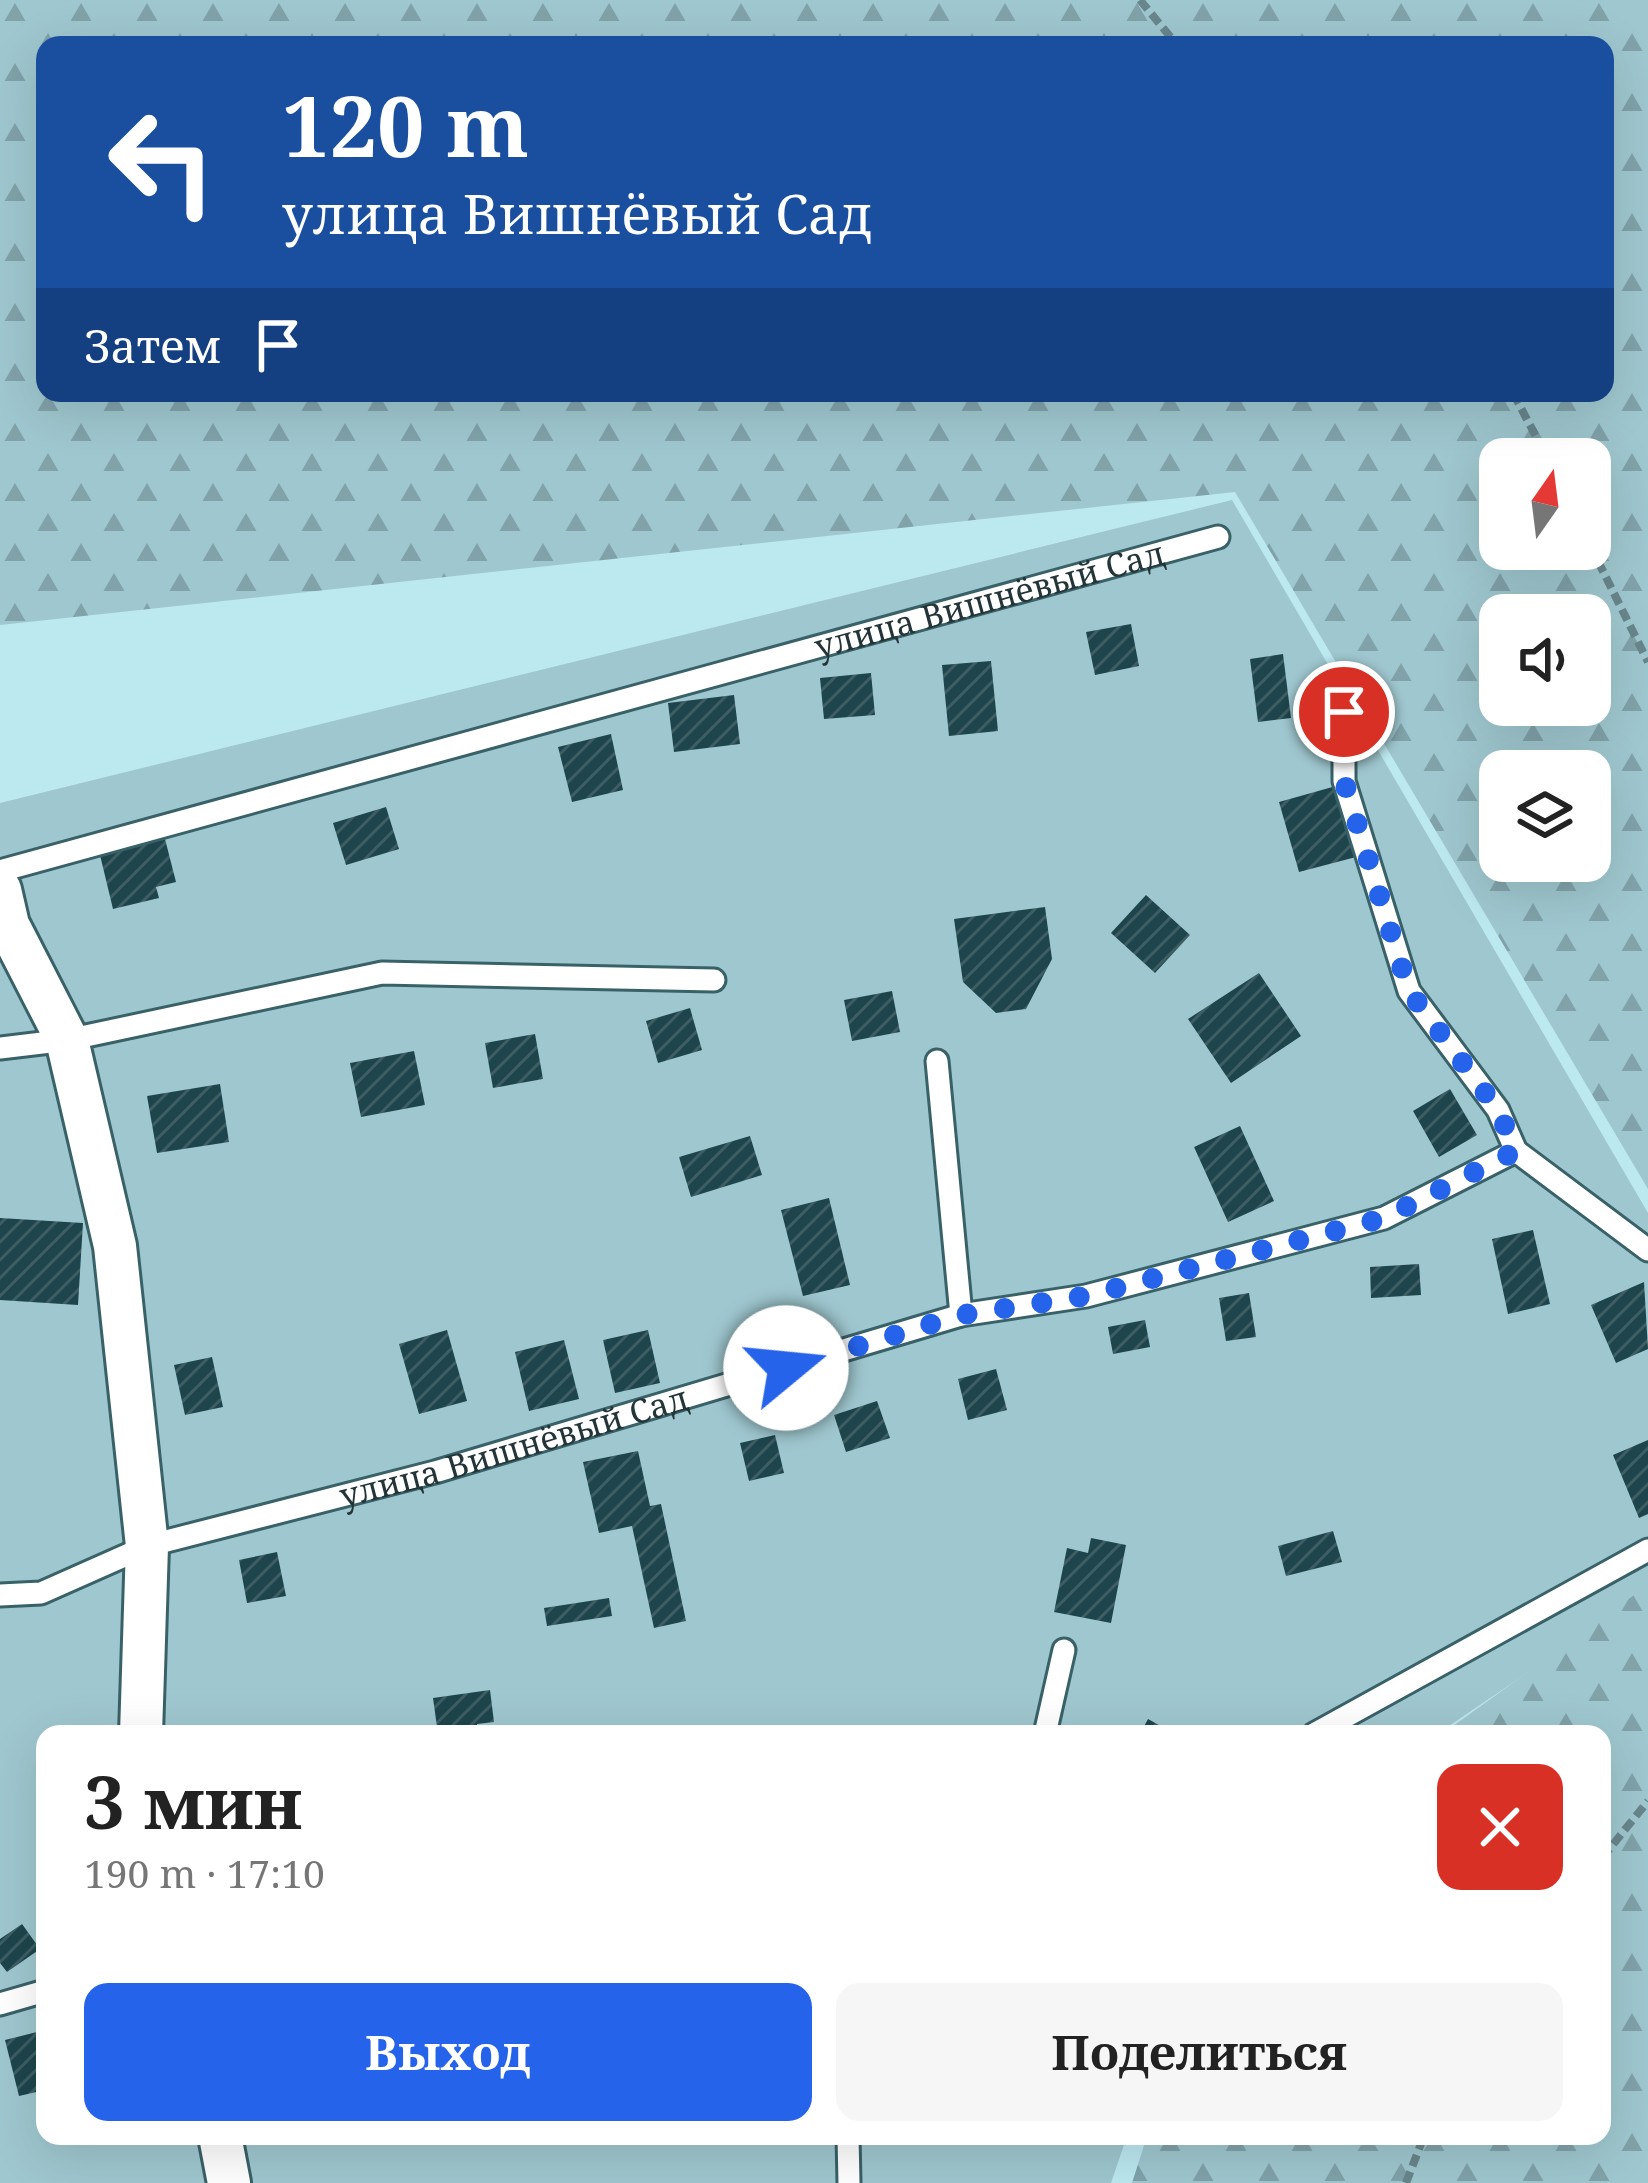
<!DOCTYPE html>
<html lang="ru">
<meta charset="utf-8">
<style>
body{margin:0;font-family:"Noto Serif",serif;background:#f6f6f6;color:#222;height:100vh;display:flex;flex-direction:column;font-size:45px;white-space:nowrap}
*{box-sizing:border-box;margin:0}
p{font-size:39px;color:#767676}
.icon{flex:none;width:66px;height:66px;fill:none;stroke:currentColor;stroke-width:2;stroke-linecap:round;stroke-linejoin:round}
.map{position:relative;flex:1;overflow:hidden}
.side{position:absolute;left:36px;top:1725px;width:1575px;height:420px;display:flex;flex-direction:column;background:#fff;border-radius:24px;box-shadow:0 12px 48px #0002}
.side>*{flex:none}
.hud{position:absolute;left:36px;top:36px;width:1578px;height:366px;border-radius:24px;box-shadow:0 12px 48px #0002;background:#1a4fa0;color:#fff;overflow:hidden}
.needle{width:78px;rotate:14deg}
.fabs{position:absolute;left:1479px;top:438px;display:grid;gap:24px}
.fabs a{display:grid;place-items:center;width:132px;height:132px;border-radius:24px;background:#fff;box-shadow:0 12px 48px #0002;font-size:60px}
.pin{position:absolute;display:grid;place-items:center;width:102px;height:102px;color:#fff;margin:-51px;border:6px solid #fff;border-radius:50%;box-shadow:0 3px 12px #0007}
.me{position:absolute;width:132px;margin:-66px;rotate:73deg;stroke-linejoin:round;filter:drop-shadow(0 0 9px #0008)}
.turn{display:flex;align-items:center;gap:42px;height:252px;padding:0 48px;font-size:54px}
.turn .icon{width:156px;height:156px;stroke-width:2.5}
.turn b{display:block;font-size:84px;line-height:102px}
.then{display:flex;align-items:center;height:114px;padding:0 48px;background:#0003;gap:24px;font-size:45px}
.round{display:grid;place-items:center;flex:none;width:126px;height:126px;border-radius:24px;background:#f6f6f6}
.head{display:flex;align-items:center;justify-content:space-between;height:204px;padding:0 48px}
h1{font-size:72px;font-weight:700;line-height:90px}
.primary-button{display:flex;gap:24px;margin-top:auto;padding:24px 48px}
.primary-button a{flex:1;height:138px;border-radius:24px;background:#2563eb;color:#fff;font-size:48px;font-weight:700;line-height:138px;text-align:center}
.primary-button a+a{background:#f6f6f6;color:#222}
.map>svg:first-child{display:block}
.green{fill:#9fc7cf}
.forest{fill:url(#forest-firs);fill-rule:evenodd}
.building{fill:url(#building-hatch)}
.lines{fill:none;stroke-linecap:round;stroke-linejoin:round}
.lane-casing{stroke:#396168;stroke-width:27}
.street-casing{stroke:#396168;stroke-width:48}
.path{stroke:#68868c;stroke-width:8;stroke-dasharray:12 6;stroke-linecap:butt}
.lane{stroke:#fff;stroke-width:21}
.street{stroke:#fff;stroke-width:42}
.route{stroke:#2563eb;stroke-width:21;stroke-dasharray:0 37.8}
.labels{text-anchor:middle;stroke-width:12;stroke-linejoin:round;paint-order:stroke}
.street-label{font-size:33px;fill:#233538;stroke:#c9f5fd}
</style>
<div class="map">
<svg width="1648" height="2183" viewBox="0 0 1648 2183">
<defs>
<pattern id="forest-firs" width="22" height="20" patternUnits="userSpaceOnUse" patternTransform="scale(3)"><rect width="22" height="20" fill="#9fc7cf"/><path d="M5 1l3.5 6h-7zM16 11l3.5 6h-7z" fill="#81a2a9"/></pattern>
<pattern id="building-hatch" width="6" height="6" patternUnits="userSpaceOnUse" patternTransform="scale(3)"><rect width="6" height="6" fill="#1e454c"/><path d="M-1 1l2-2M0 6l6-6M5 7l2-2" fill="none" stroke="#3e5e64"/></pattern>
</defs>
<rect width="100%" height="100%" fill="#bce8f0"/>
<!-- green -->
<path class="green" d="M 1232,500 L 1648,1213 L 1648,1591 L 1437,1734 L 45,1734 L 45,2136 L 1127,2136 L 1111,2183 L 0,2183 L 0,803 Z"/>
<!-- forest -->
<path class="forest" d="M 0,0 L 1648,0 L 1648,1189 L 1235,492 L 0,625 ZM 45,45 L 1605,45 L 1605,393 L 45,393 ZM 1500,459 L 1590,459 L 1590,549 L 1500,549 ZM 1500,615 L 1590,615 L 1590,705 L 1500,705 ZM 1500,771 L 1590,771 L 1590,861 L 1500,861 Z
M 1648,1585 L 1648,2183 L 1132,2183 L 1147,2136 L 1602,2136 L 1602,1734 L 1442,1734 Z"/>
<!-- building -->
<path class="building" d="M 1131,624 L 1139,666 L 1095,675 L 1086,632 Z
M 1283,654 L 1291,718 L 1258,722 L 1250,659 Z
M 991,661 L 998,731 L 949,736 L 942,665 Z
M 871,673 L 875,715 L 824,719 L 820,678 Z
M 734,695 L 740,744 L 674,752 L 668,703 Z
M 611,734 L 623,790 L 572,802 L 558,747 Z
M 1336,786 L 1356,857 L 1299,872 L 1279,802 Z
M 386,807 L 399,849 L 346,865 L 333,823 Z
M 165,839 L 176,882 L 156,887 L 159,898 L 113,909 L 100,855 Z
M 1146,895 L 1190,935 L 1155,973 L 1111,933 Z
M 1045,907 L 1052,959 L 1026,1009 L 996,1013 L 963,982 L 954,919 Z
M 1259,973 L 1301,1036 L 1231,1083 L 1188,1019 Z
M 892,991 L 900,1032 L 852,1041 L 844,1000 Z
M 690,1008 L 702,1050 L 658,1063 L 646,1021 Z
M 535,1034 L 543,1079 L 493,1088 L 485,1043 Z
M 414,1051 L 425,1105 L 361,1117 L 350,1063 Z
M 220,1084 L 229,1142 L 157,1153 L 147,1096 Z
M 1450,1089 L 1477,1135 L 1439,1157 L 1413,1111 Z
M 1240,1126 L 1274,1201 L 1228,1222 L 1194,1147 Z
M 750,1136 L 762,1175 L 691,1197 L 679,1157 Z
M 829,1198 L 850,1285 L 803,1296 L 781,1210 Z
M 0,1218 L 83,1223 L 78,1305 L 0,1300 Z
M 1533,1230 L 1550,1304 L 1508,1314 L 1492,1239 Z
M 1419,1264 L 1421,1295 L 1371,1298 L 1370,1267 Z
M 1644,1282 L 1648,1349 L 1616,1363 L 1591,1305 Z
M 1249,1293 L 1256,1337 L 1226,1341 L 1219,1298 Z
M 1145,1320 L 1150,1347 L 1113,1354 L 1108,1327 Z
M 447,1330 L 467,1401 L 419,1414 L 399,1344 Z
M 648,1330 L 660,1383 L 615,1393 L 603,1340 Z
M 564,1340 L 579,1399 L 529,1411 L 515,1352 Z
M 212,1357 L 223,1407 L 185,1415 L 174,1365 Z
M 996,1369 L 1007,1410 L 968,1420 L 958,1379 Z
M 877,1401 L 890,1438 L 846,1452 L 834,1415 Z
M 775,1435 L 784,1473 L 749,1481 L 740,1443 Z
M 1648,1440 L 1648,1514 L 1639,1518 L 1613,1455 Z
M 638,1451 L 650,1506 L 661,1504 L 686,1621 L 654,1628 L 632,1526 L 599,1533 L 583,1462 Z
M 1333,1531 L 1342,1562 L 1286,1576 L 1278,1546 Z
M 1091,1538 L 1126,1545 L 1111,1623 L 1054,1612 L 1067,1548 L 1088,1553 Z
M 277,1552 L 286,1596 L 247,1603 L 239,1560 Z
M 609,1598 L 612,1616 L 547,1626 L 544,1608 Z
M 490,1690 L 494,1722 L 477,1724 L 478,1734 L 438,1734 L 433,1698 Z
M 1148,1719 L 1175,1734 L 1140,1734 Z
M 22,1924 L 40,1949 L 7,1972 L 0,1963 L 0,1939 Z
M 45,2030 L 45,2090 L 19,2096 L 5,2040 Z"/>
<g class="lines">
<defs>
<g id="lane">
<path id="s1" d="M 0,871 L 1218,537"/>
<path d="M 0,1048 L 67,1040 L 382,973 L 714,980"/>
<path d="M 937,1061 L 961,1315"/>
<path d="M 1516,1151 L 1648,1250"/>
<path id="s2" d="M 0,1595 L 41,1593 L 147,1546 L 435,1472 L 961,1315 L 1086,1296 L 1384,1218 L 1516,1151 L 1498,1110 L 1409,991 L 1344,781 L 1344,712"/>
<path d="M 1045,1734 L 1064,1650"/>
<path d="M 1314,1734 L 1648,1550"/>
<path d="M 0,2004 L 45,1991"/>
<path d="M 848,2136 L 849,2183"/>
</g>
<path id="street" d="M 0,890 L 8,925 L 67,1040 L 115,1246 L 147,1546 L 141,1734
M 220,2136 L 229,2183"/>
</defs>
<!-- lane casing -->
<use href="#lane" class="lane-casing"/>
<!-- street casing -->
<use href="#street" class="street-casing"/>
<!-- path -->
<path class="path" d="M 1140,0 L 1177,45
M 1513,393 L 1548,459
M 1590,545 L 1648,662
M 1602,1858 L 1648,1801
M 1406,2183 L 1424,2136"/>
<!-- lane -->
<use href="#lane" class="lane"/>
<!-- street -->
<use href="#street" class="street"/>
</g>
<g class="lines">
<!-- route -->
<path class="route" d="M 786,1368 L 961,1315 L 1086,1296 L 1384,1218 L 1516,1151 L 1498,1110 L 1409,991 L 1344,781 L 1344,712"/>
</g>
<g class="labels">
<!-- street labels -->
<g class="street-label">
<text dy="12" stroke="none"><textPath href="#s1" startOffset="1026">улица Вишнёвый Сад</textPath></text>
<text dy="12" stroke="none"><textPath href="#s2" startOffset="537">улица Вишнёвый Сад</textPath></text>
</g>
</g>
</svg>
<div class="fabs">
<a><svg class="needle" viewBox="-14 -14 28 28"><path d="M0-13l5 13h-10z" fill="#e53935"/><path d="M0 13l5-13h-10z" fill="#767676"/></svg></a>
<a><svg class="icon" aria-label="sound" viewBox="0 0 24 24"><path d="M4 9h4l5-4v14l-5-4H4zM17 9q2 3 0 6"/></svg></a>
<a><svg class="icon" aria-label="layers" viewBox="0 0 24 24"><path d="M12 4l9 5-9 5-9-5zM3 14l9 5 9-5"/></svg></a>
</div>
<div class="pin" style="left:1344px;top:712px;background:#d93025"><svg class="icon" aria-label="arrive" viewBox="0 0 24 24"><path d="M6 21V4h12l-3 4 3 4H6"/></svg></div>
<svg class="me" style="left:786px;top:1368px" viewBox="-20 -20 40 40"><circle r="19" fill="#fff"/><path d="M0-13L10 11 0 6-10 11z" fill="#2563eb"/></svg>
<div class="hud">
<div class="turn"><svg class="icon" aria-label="left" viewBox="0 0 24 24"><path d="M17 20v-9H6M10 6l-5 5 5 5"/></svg><div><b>120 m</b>улица Вишнёвый Сад</div></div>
<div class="then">Затем<svg class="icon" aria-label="arrive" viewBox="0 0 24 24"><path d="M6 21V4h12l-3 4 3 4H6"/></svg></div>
</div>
<section class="side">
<div class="head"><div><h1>3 мин</h1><p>190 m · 17:10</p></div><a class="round" style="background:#d93025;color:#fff"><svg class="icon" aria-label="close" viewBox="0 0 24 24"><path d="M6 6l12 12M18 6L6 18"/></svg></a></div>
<div class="primary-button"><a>Выход</a><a>Поделиться</a></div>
</section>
</div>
